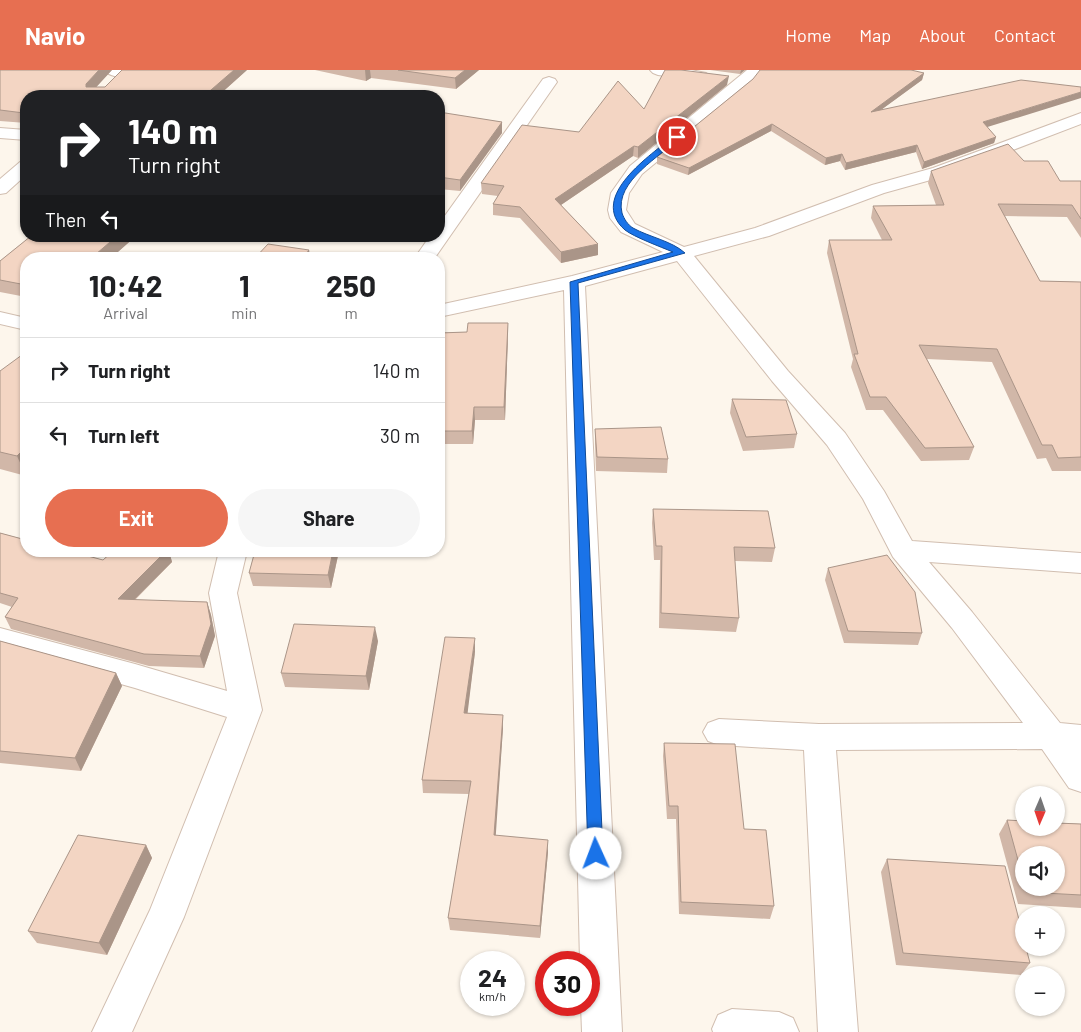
<!DOCTYPE html>
<meta charset="utf-8">
<style>
body{margin:0;font-family:Barlow,sans-serif;background:#f6f6f6;color:#202124;height:100vh;display:flex;flex-direction:column;font-size:19px;white-space:nowrap}
*{box-sizing:border-box;margin:0}
p{font-size:16px;color:#757577}
.icon{flex:none;width:28px;height:28px;fill:none;stroke:currentColor;stroke-width:2;stroke-linecap:round;stroke-linejoin:round}
.map{position:relative;flex:1;overflow:hidden}
.panel{position:absolute;left:20px;top:182px;width:425px;height:305px;display:flex;flex-direction:column;background:#fff;border-radius:20px;box-shadow:0 1px 4px #0004}
.panel>*{flex:none}
.guide{position:absolute;left:20px;top:20px;width:425px;height:152px;border-radius:20px;box-shadow:0 1px 4px #0004;background:#202124;color:#fff;overflow:hidden}
.needle{width:32px;rotate:182deg}
.fabs{position:absolute;left:1015px;top:716px;display:grid;gap:10px}
.fabs a{display:grid;place-items:center;width:50px;height:50px;border-radius:50%;background:#fff;box-shadow:0 1px 4px #0004;font-size:25px}
.speed{position:absolute;left:460px;top:881px;display:flex;gap:10px;font-size:25px;font-weight:700;text-align:center}
.speed>*{display:grid;place-content:center;width:65px;height:65px;border-radius:50%;background:#fff;box-shadow:0 1px 4px #0004;line-height:1}
.speed small{font-size:12px;font-weight:400}
.speed .limit{border:8px solid #d22;background:#fff;color:#111}
.pin{position:absolute;display:grid;place-items:center;width:42px;height:42px;color:#fff;margin:-21px;border:2px solid #fff;border-radius:50%;box-shadow:0 1px 5px #0007}
.me{position:absolute;width:55px;margin:-28px;rotate:358deg;stroke-linejoin:round;filter:drop-shadow(0 0 4px #0008)}
.turn{display:flex;align-items:center;gap:18px;height:105px;padding:0 25px;font-size:22px}
.turn .icon{width:65px;height:65px;stroke-width:2.5}
.turn b{display:block;font-size:35px;line-height:42px}
.then{display:flex;align-items:center;height:48px;padding:0 25px;background:#0003;gap:10px;font-size:19px}
.eta{display:flex;justify-content:space-evenly;align-items:center;height:85px;text-align:center}
.eta b{font-size:30px;font-weight:700;line-height:35px}
.cta{display:flex;gap:10px;margin-top:auto;padding:10px 25px}
.cta a{flex:1;height:58px;border-radius:30px;background:#e76f51;color:#fff;font-size:20px;font-weight:700;line-height:58px;text-align:center}
.cta a+a{background:#f6f6f6;color:#202124}
ul{padding:0;list-style:none}
li{display:flex;align-items:center;gap:15px;height:65px;padding:0 25px;border-top:1px solid #e0e0e0}
li div{flex:1}
li b{display:block;font-size:19px}
li em{font-style:normal}
header{display:flex;align-items:center;gap:30px;box-sizing:border-box;height:70px;padding:0 25px;background:#e76f51;color:#fff}
header strong{font-size:24px}
nav{display:flex;gap:28px;margin-inline-start:auto;font-size:18px}
.map>svg:first-child{display:block}
.lines{fill:none;stroke-linecap:round;stroke-linejoin:round}
.minor-casing{stroke:#d1beb0;stroke-width:2}
.minor{fill:#fff;fill-rule:evenodd}
.wall{fill:#d1b7a8;fill-rule:evenodd}
.shaded-wall{fill:#aa9588}
.building{fill:#f3d5c3;stroke:#aa9588}
.route{fill:#1a73e8;stroke:#114b97}
</style>
<header>
<strong>Navio</strong>
<nav><a>Home</a><a>Map</a><a>About</a><a>Contact</a></nav>
</header>
<div class="map">
<svg width="1081" height="962" viewBox="0 0 1081 962">
<rect width="100%" height="100%" fill="#fdf6ec"/>
<g class="lines">
<defs>
<path id="minor" d="M 104,0 L 127,0 L 129,3 L 126,6 C 119,8 109,6 104,0 Z
M 650,0 L 691,0 L 706,3 L 709,6 L 706,9 L 701,11 L 658,5 L 653,3 Z
M 747,0 L 763,0 L 751,14 L 642,104 L 629,123 L 626,140 L 635,154 L 684,177 L 755,158 L 872,115 L 933,98 L 1081,43 L 1081,54 L 945,106 L 884,123 L 769,166 L 694,186 L 788,301 L 845,363 L 884,421 L 912,471 L 1081,483 L 1081,503 L 929,492 L 972,542 L 1060,653 L 1081,655 L 1081,722 L 1069,718 L 1042,679 L 836,680 L 858,962 L 818,962 L 804,680 L 719,675 L 708,671 L 703,662 L 708,653 L 719,649 L 819,654 L 1023,653 L 952,558 L 893,487 L 863,429 L 827,375 L 772,311 L 677,191 L 585,216 L 622,962 L 582,962 L 581,935 L 589,935 L 589,892 L 580,892 L 564,220 L 439,247 L 439,235 L 572,206 L 663,182 L 621,162 L 610,148 L 608,140 L 611,123 L 630,96 Z
M 549,7 L 555,9 L 557,12 L 434,189 L 414,189 L 430,166 L 439,166 L 439,154 L 543,9 Z
M 0,58 L 26,60 L 26,70 L 0,68 Z
M 26,91 L 26,105 L 6,123 L 0,124 L 0,109 L 20,92 Z
M 0,242 L 26,248 L 26,260 L 0,254 Z
M 219,481 L 247,481 L 237,523 L 262,640 L 184,847 L 132,962 L 92,962 L 150,840 L 227,647 L 135,618 L 0,580 L 0,558 L 135,594 L 227,621 L 209,523 Z
M 732,939 L 779,942 L 793,948 L 799,962 L 713,962 L 712,959 L 718,945 Z"/>
</defs>
<!-- minor casing -->
<use href="#minor" class="minor-casing"/>
<!-- minor -->
<use href="#minor" class="minor"/>
</g>
<!-- wall -->
<path class="wall" d="M 0,0 L 112,0 L 96,17 L 105,17 L 247,0 L 218,26 L 26,26 L 26,53 L 0,51 Z
M 315,0 L 479,0 L 456,19 L 371,8 L 366,11 Z
M 710,0 L 745,0 L 740,4 Z
M 924,3 L 922,10 L 882,39 L 987,57 L 996,67 L 994,73 L 922,99 L 916,82 L 845,100 L 840,91 L 825,95 L 771,61 L 688,105 L 657,94 L 657,87 L 753,9 Z
M 727,15 L 638,88 L 633,86 L 561,135 L 598,174 L 598,185 L 561,193 L 520,148 L 493,145 L 493,134 L 498,126 L 482,124 L 481,113 L 579,62 Z
M 439,43 L 502,52 L 502,63 L 460,121 L 439,119 Z
M 1024,91 L 1060,111 L 1081,111 L 1081,168 L 1067,147 L 1005,146 L 1040,211 L 1081,212 L 1081,401 L 1052,401 L 1046,388 L 1037,389 L 992,292 L 927,289 L 974,377 L 969,390 L 921,391 L 883,340 L 866,340 L 851,297 L 853,289 L 827,183 L 829,170 L 882,170 L 871,148 L 873,136 L 936,135 L 928,113 L 931,101 Z
M 31,166 L 136,166 L 112,187 L 26,189 L 26,227 L 0,222 L 0,191 Z
M 508,253 L 508,265 L 505,350 L 475,350 L 473,374 L 439,374 L 439,263 L 467,262 Z
M 0,301 L 26,406 L 0,399 Z
M 732,329 L 797,364 L 794,378 L 743,381 L 730,343 Z
M 595,359 L 668,389 L 667,403 L 596,401 L 595,373 Z
M 653,439 L 775,478 L 772,492 L 735,491 L 739,548 L 736,562 L 659,558 L 660,490 L 654,490 L 652,453 Z
M 0,463 L 103,490 L 113,481 L 169,481 L 172,492 L 135,530 L 207,532 L 211,545 L 215,566 L 204,598 L 149,596 L 11,559 L 5,547 L 12,537 L 0,533 Z
M 255,481 L 339,481 L 331,518 L 253,516 L 249,503 Z
M 828,498 L 922,563 L 918,575 L 844,573 L 825,510 Z
M 0,571 L 116,603 L 122,616 L 81,701 L 0,693 Z
M 378,571 L 369,620 L 285,617 L 281,603 Z
M 475,582 L 467,643 L 503,645 L 503,658 L 495,765 L 548,782 L 540,868 L 450,860 L 448,848 L 469,724 L 423,723 L 422,710 Z
M 664,673 L 744,759 L 774,836 L 770,849 L 679,844 L 676,749 L 667,749 L 663,686 Z
M 1007,750 L 1081,754 L 1081,838 L 1018,834 L 999,764 ZM 1024,785 L 1056,818 L 1024,818 Z
M 146,775 L 152,788 L 107,885 L 37,873 L 28,861 Z
M 887,789 L 1030,893 L 1021,905 L 896,895 L 881,802 Z"/>
<!-- shaded-wall -->
<path class="shaded-wall" d="M 99,0 L 112,0 L 89,25 L 86,17 L 86,14 Z
M 234,0 L 247,0 L 218,26 L 204,26 Z
M 365,0 L 370,0 L 371,8 L 366,11 Z
M 465,0 L 479,0 L 456,19 L 455,8 Z
M 741,0 L 745,0 L 740,4 Z
M 924,3 L 922,10 L 870,48 L 871,42 Z
M 729,6 L 727,15 L 638,88 L 638,77 Z
M 1081,22 L 1081,28 L 981,59 L 983,52 Z
M 26,41 L 26,49 L 24,43 Z
M 502,52 L 502,63 L 460,121 L 460,110 Z
M 772,54 L 771,61 L 688,105 L 689,98 Z
M 996,67 L 994,73 L 922,99 L 924,92 Z
M 917,75 L 916,82 L 845,100 L 846,93 Z
M 634,76 L 633,86 L 555,139 L 555,129 Z
M 842,84 L 840,91 L 825,95 L 826,88 Z
M 117,166 L 136,166 L 110,189 L 96,184 Z
M 598,174 L 598,185 L 561,193 L 561,182 Z
M 309,180 L 311,189 L 302,189 Z
M 508,253 L 508,265 L 505,350 L 504,337 Z
M 474,337 L 475,350 L 473,374 L 472,361 Z
M 26,377 L 26,406 L 17,386 Z
M 166,481 L 169,481 L 172,492 L 123,541 L 118,529 Z
M 333,481 L 339,481 L 331,518 L 328,505 Z
M 207,532 L 211,545 L 215,566 L 204,598 L 200,586 Z
M 375,557 L 378,571 L 369,620 L 366,606 Z
M 475,568 L 475,582 L 466,656 L 464,643 Z
M 116,603 L 122,616 L 81,701 L 75,688 Z
M 503,645 L 503,658 L 495,777 L 494,765 Z
M 548,770 L 548,782 L 540,868 L 540,856 Z
M 146,775 L 152,788 L 107,885 L 99,873 Z"/>
<!-- building -->
<path class="building" d="M 0,0 L 99,0 L 86,14 L 86,17 L 105,17 L 122,0 L 234,0 L 204,26 L 26,26 L 26,41 L 24,43 L 0,40 Z
M 398,0 L 465,0 L 455,8 Z
M 665,0 L 681,0 L 729,6 L 638,77 L 634,76 L 555,129 L 598,174 L 561,182 L 520,137 L 493,134 L 504,116 L 481,113 L 522,55 L 579,62 L 618,11 L 644,39 Z
M 760,0 L 911,0 L 924,3 L 871,42 L 1021,10 L 1081,17 L 1081,22 L 983,52 L 996,67 L 924,92 L 917,75 L 846,93 L 842,84 L 826,88 L 772,54 L 689,98 L 657,87 L 753,9 Z
M 439,42 L 502,52 L 460,110 L 439,107 Z
M 1008,74 L 1024,91 L 1048,91 L 1060,111 L 1081,111 L 1081,149 L 1072,135 L 998,134 L 1040,211 L 1081,212 L 1081,387 L 1058,388 L 1052,375 L 1042,375 L 997,279 L 919,275 L 974,377 L 925,378 L 886,327 L 870,327 L 854,284 L 858,284 L 829,170 L 892,170 L 873,136 L 944,135 L 931,101 Z
M 31,166 L 117,166 L 96,184 L 121,189 L 26,189 L 26,215 L 0,210 L 0,191 Z
M 268,174 L 309,180 L 302,189 L 254,189 Z
M 468,253 L 508,253 L 504,337 L 474,337 L 472,361 L 439,361 L 439,263 L 467,262 Z
M 26,282 L 26,377 L 17,386 L 0,382 L 0,301 Z
M 732,329 L 786,330 L 797,364 L 746,367 Z
M 661,357 L 668,389 L 597,387 L 595,359 Z
M 653,439 L 768,441 L 775,478 L 734,477 L 739,548 L 661,543 L 662,476 L 656,476 Z
M 0,463 L 26,470 L 26,481 L 69,481 L 103,490 L 113,481 L 166,481 L 118,529 L 207,532 L 211,554 L 200,586 L 144,584 L 5,547 L 18,528 L 0,523 Z
M 255,481 L 333,481 L 328,505 L 249,503 Z
M 887,485 L 915,522 L 922,563 L 848,561 L 828,498 Z
M 294,554 L 375,557 L 366,606 L 281,603 Z
M 445,567 L 475,568 L 464,643 L 503,645 L 494,765 L 548,770 L 540,856 L 448,848 L 471,711 L 422,710 Z
M 0,571 L 116,603 L 75,688 L 0,681 Z
M 664,673 L 735,674 L 744,759 L 766,760 L 774,836 L 681,832 L 678,736 L 669,736 Z
M 1007,750 L 1024,751 L 1024,758 L 1056,758 L 1056,753 L 1081,754 L 1081,825 L 1026,822 L 1025,818 L 1056,818 L 1056,785 L 1024,785 L 1024,812 Z
M 78,765 L 146,775 L 99,873 L 28,861 Z
M 887,789 L 1005,796 L 1024,869 L 1024,878 L 1026,878 L 1030,893 L 903,883 Z"/>
<!-- route -->
<path class="route" d="M 674,66 L 680,67 C 662,86 614,111 622,143 C 624,149 628,155 633,158 C 649,167 672,171 685,183 L 578,213 L 603,784 L 601,789 L 596,791 L 591,789 L 588,784 L 570,212 L 673,182 C 661,177 634,167 625,160 C 587,127 652,84 674,66 Z"/>
</svg>
<div class="fabs">
<a><svg class="needle" viewBox="-14 -14 28 28"><path d="M0-13l5 13h-10z" fill="#e53935"/><path d="M0 13l5-13h-10z" fill="#757577"/></svg></a>
<a><svg class="icon" aria-label="sound" viewBox="0 0 24 24"><path d="M4 9h4l5-4v14l-5-4H4zM17 9q2 3 0 6"/></svg></a>
<a>+</a>
<a>−</a>
</div>
<div class="speed"><div>24<small>km/h</small></div><div class="limit">30</div></div>
<div class="pin" style="left:677px;top:67px;background:#d93025"><svg class="icon" aria-label="arrive" viewBox="0 0 24 24"><path d="M6 21V4h12l-3 4 3 4H6"/></svg></div>
<svg class="me" style="left:596px;top:784px" viewBox="-20 -20 40 40"><circle r="19" fill="#fff"/><path d="M0-13L10 11 0 6-10 11z" fill="#1a73e8"/></svg>
<div class="guide">
<div class="turn"><svg class="icon" aria-label="right" viewBox="0 0 24 24"><path d="M7 20v-9h11M14 6l5 5-5 5"/></svg><div><b>140 m</b>Turn right</div></div>
<div class="then">Then<svg class="icon" aria-label="left" viewBox="0 0 24 24"><path d="M17 20v-9H6M10 6l-5 5 5 5"/></svg></div>
</div>
<section class="panel">
<div class="eta">
<div><b>10:42</b><p>Arrival</p></div>
<div><b>1</b><p>min</p></div>
<div><b>250</b><p>m</p></div>
</div>
<ul>
<li><svg class="icon" aria-label="right" viewBox="0 0 24 24"><path d="M7 20v-9h11M14 6l5 5-5 5"/></svg><div><b>Turn right</b></div><em>140 m</em></li>
<li><svg class="icon" aria-label="left" viewBox="0 0 24 24"><path d="M17 20v-9H6M10 6l-5 5 5 5"/></svg><div><b>Turn left</b></div><em>30 m</em></li>
</ul>
<div class="cta"><a>Exit</a><a>Share</a></div>
</section>
</div>
